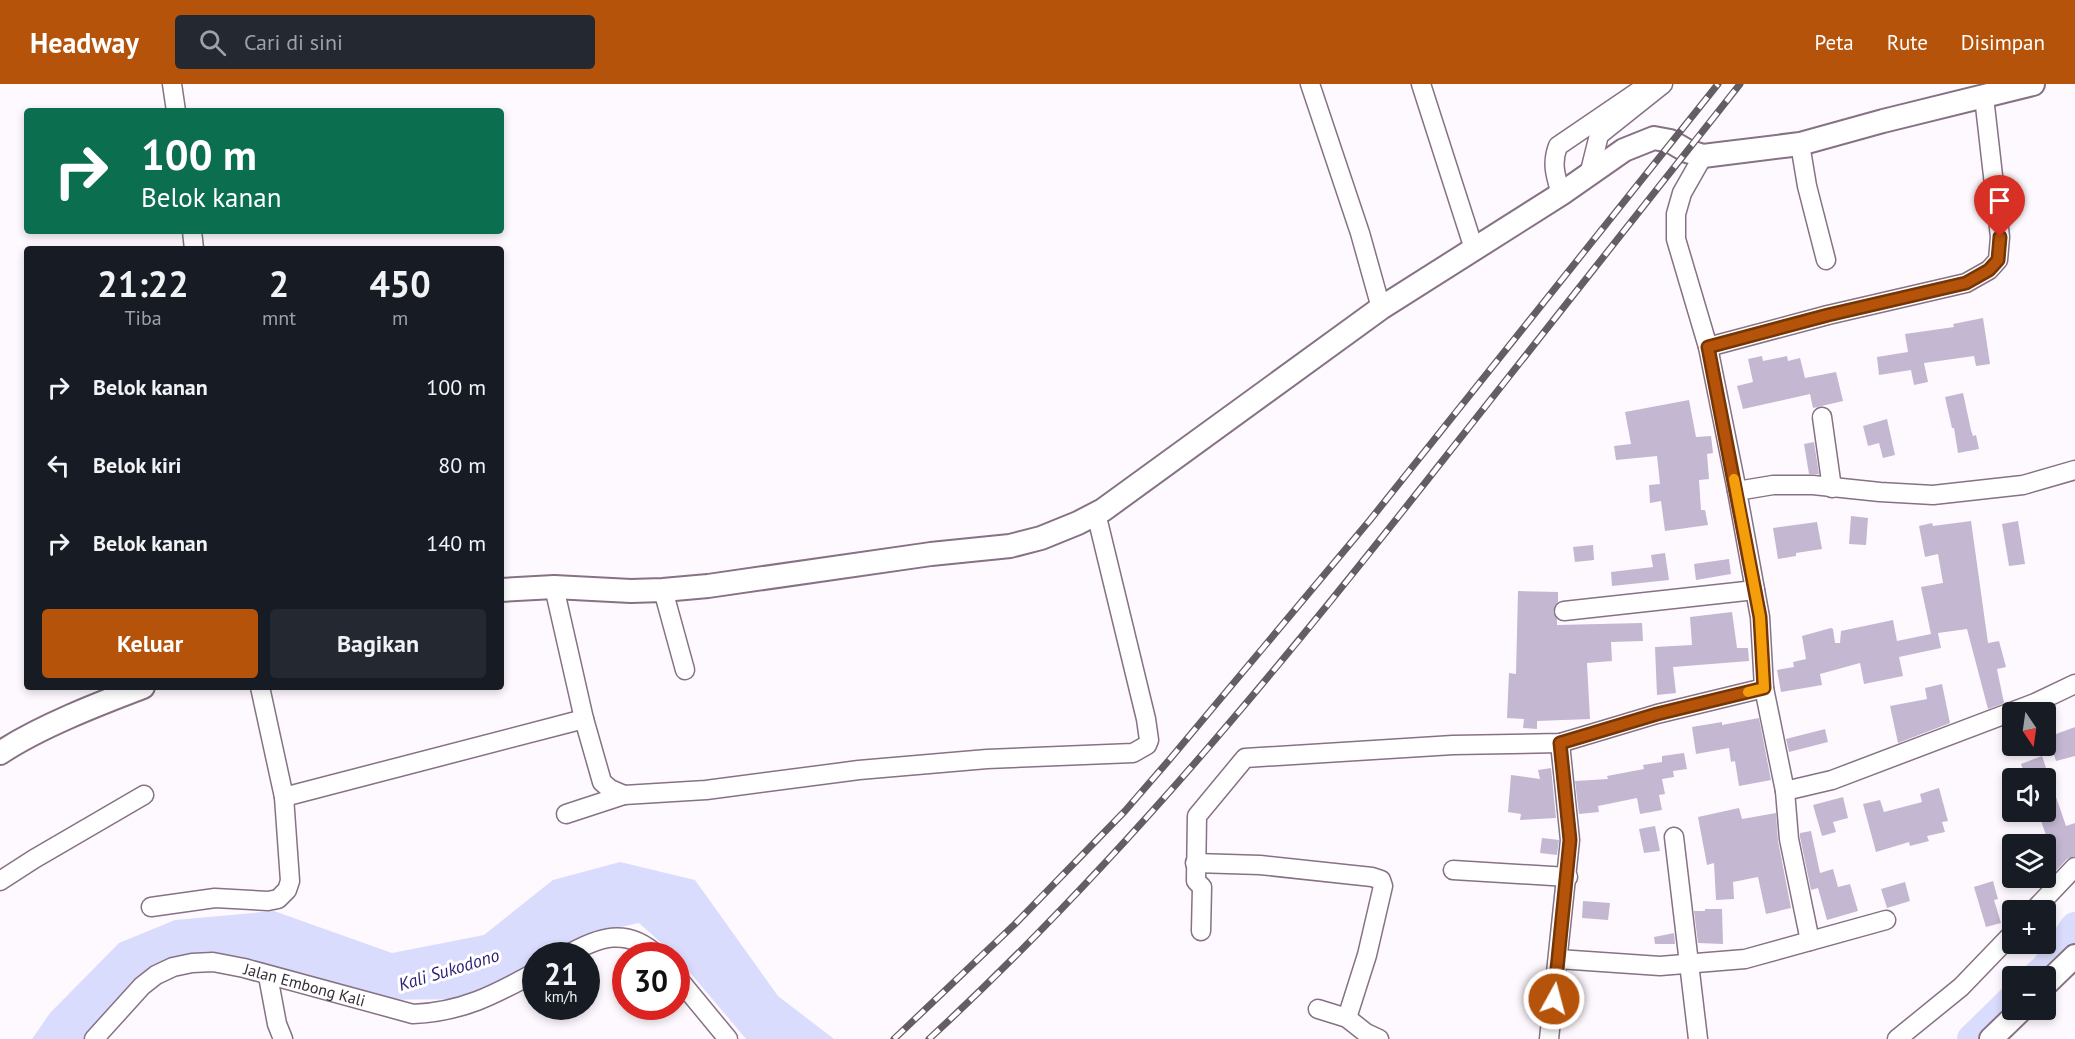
<!DOCTYPE html>
<html lang="id">
<meta charset="utf-8">
<style>
body{margin:0;font-family:"PT Sans",sans-serif;background:#242831;color:#f1f3f6;height:100vh;display:flex;flex-direction:column;font-size:22px;white-space:nowrap}
*{box-sizing:border-box;margin:0}
p{font-size:20px;color:#9ea1a6}
.icon{flex:none;width:33px;height:33px;fill:none;stroke:currentColor;stroke-width:2;stroke-linecap:round;stroke-linejoin:round}
.map{position:relative;flex:1;overflow:hidden}
.sheet{position:absolute;left:24px;top:162px;width:480px;height:444px;display:flex;flex-direction:column;background:#171b24;border-radius:6px;box-shadow:0 3px 9px #0003}
.sheet>*{flex:none}
.banner{position:absolute;left:24px;top:24px;width:480px;height:126px;border-radius:6px;box-shadow:0 3px 9px #0003;background:#0b6e4f;color:#fff;overflow:hidden}
.needle{width:39px;rotate:167deg}
.buttons{position:absolute;left:2002px;top:618px;display:grid;gap:12px}
.buttons a{display:grid;place-items:center;width:54px;height:54px;border-radius:6px;background:#171b24;box-shadow:0 3px 9px #0003;font-size:30px}
.speed{position:absolute;left:522px;top:858px;display:flex;gap:12px;font-size:30px;font-weight:700;text-align:center}
.speed>*{display:grid;place-content:center;width:78px;height:78px;border-radius:50%;background:#171b24;box-shadow:0 3px 9px #0003;line-height:1}
.speed small{font-size:15px;font-weight:400}
.speed .limit{border:9px solid #d22;background:#fff;color:#111}
.pin{position:absolute;display:grid;place-items:center;width:51px;height:51px;color:#fff;margin:-62px -26px;border-radius:50% 50% 50% 0;rotate:-45deg;box-shadow:0 0 6px #0007}
.pin .icon{rotate:45deg}
.me{position:absolute;width:66px;margin:-33px;rotate:7deg;stroke-linejoin:round;filter:drop-shadow(0 0 4px #0008)}
.turn{display:flex;align-items:center;gap:21px;height:126px;padding:0 18px;font-size:27px}
.turn .icon{width:78px;height:78px;stroke-width:2.5}
.turn b{display:block;font-size:42px;line-height:51px}
.eta{display:flex;justify-content:space-evenly;align-items:center;height:102px;text-align:center}
.eta b{font-size:36px;font-weight:700;line-height:42px}
.primary-button{display:flex;gap:12px;margin-top:auto;padding:12px 18px}
.primary-button a{flex:1;height:69px;border-radius:6px;background:#b45309;color:#fff;font-size:24px;font-weight:700;line-height:69px;text-align:center}
.primary-button a+a{background:#242831;color:#f1f3f6}
ul{padding:0;list-style:none}
li{display:flex;align-items:center;gap:18px;height:78px;padding:0 18px}
li div{flex:1}
li b{display:block;font-size:22px}
li em{font-style:normal}
header{display:flex;align-items:center;gap:36px;box-sizing:border-box;height:84px;padding:0 30px;background:#b45309;color:#fff}
header strong{font-size:28px}
nav{display:flex;gap:33px;margin-inline-start:auto;font-size:21px}
.search{width:420px;height:54px;background:#242831;display:flex;align-items:center;gap:15px;box-sizing:border-box;padding:0 21px;border-radius:6px;color:#9ea1a6;font-size:22px}
.map>svg:first-child{display:block}
.water{fill:#dadcfd}
.lines{fill:none;stroke-linecap:round;stroke-linejoin:round}
.river{stroke:#dadcfd;stroke-width:30}
.building{fill:#c3b7d2}
.minor-casing{stroke:#867185;stroke-width:21}
.tertiary-casing{stroke:#867185;stroke-width:26}
.minor{stroke:#fff;stroke-width:18}
.tertiary{stroke:#fff;stroke-width:22}
.rail-casing{stroke:#655d64;stroke-width:7}
.rail{stroke:#fff;stroke-width:4.5;stroke-dasharray:14;stroke-linecap:butt}
.route-casing{stroke:#753606;stroke-width:15}
.route{stroke:#b45309;stroke-width:10}
.slow{stroke:#f59e0b;stroke-width:10}
.labels{text-anchor:middle;stroke-width:6;stroke-linejoin:round;paint-order:stroke}
.street-label{font-size:16px;fill:#372e36;stroke:#fff}
.water-label{font-size:18px;font-style:italic;fill:#2d1e76;stroke:#fff}
</style>
<header>
<strong>Headway</strong>
<div class="search"><svg class="icon" aria-label="search" viewBox="0 0 24 24"><circle cx="10" cy="10" r="6"/><path d="M15 15l6 6"/></svg>Cari di sini</div>
<nav><a>Peta</a><a>Rute</a><a>Disimpan</a></nav>
</header>
<div class="map">
<svg width="2075" height="955" viewBox="0 0 2075 955">
<rect width="100%" height="100%" fill="#fef9fe"/>
<!-- water -->
<path class="water" d="M 620,778 L 695,796 L 778,912 L 834,955 L 746,955 L 676,872 L 639,839 L 589,850 L 552,871 L 536,872 L 535,881 L 478,915 L 362,916 L 218,869 L 156,887 L 87,955 L 32,955 L 50,929 L 119,859 L 175,836 L 274,827 L 392,869 L 484,851 L 553,796 Z"/>
<g class="lines">
<!-- river -->
<path class="river" d="M 2037,892 L 2046,884 L 2075,843
M 1972,955 L 2013,915"/>
</g>
<!-- building -->
<path class="building" d="M 1983,234 L 1990,280 L 1976,282 L 1974,272 L 1924,279 L 1928,298 L 1914,301 L 1911,286 L 1879,291 L 1877,273 L 1908,268 L 1905,250 L 1954,243 L 1953,240 Z
M 1762,272 L 1763,277 L 1787,272 L 1788,277 L 1800,274 L 1805,294 L 1836,288 L 1843,317 L 1813,324 L 1810,310 L 1743,325 L 1737,302 L 1753,298 L 1748,275 Z
M 1963,309 L 1971,346 L 1973,352 L 1976,351 L 1979,365 L 1958,369 L 1954,344 L 1952,344 L 1945,313 Z
M 1689,316 L 1696,353 L 1711,352 L 1713,369 L 1707,370 L 1709,395 L 1699,396 L 1701,426 L 1705,426 L 1708,441 L 1665,447 L 1661,417 L 1650,419 L 1649,401 L 1660,400 L 1657,372 L 1616,376 L 1614,362 L 1631,360 L 1625,328 Z
M 1887,335 L 1895,371 L 1883,374 L 1879,359 L 1868,362 L 1863,342 Z
M 1814,358 L 1819,390 L 1809,390 L 1804,360 Z
M 1851,432 L 1868,434 L 1866,461 L 1849,460 Z
M 1971,437 L 1988,559 L 1999,557 L 2006,583 L 1997,585 L 2004,619 L 1988,625 L 1967,545 L 1938,549 L 1941,564 L 1899,573 L 1903,592 L 1864,600 L 1860,579 L 1820,590 L 1822,601 L 1781,608 L 1777,586 L 1794,583 L 1793,578 L 1806,575 L 1802,552 L 1831,544 L 1833,545 L 1835,559 L 1840,559 L 1841,547 L 1893,536 L 1897,557 L 1931,550 L 1921,503 L 1943,499 L 1938,470 L 1925,473 L 1919,442 L 1932,439 L 1933,442 Z
M 2018,437 L 2025,480 L 2009,482 L 2002,440 Z
M 1817,438 L 1822,465 L 1796,469 L 1796,472 L 1778,475 L 1773,444 Z
M 1593,461 L 1594,476 L 1575,478 L 1573,463 Z
M 1665,469 L 1669,496 L 1612,502 L 1611,488 L 1653,483 L 1651,471 Z
M 1729,475 L 1731,490 L 1696,496 L 1694,480 Z
M 1518,507 L 1558,508 L 1558,518 L 1553,528 L 1557,535 L 1557,541 L 1642,539 L 1643,557 L 1611,558 L 1612,577 L 1587,579 L 1590,635 L 1537,637 L 1537,645 L 1523,644 L 1524,635 L 1507,634 L 1509,589 L 1516,590 Z
M 1732,528 L 1737,564 L 1748,564 L 1749,577 L 1673,583 L 1676,609 L 1657,611 L 1655,563 L 1692,561 L 1690,533 Z
M 1942,600 L 1950,639 L 1898,659 L 1890,622 L 1927,615 L 1925,604 Z
M 1759,634 L 1771,696 L 1739,702 L 1735,677 L 1731,678 L 1729,664 L 1696,670 L 1692,643 L 1722,638 L 1722,641 Z
M 2075,643 L 2075,672 L 2056,677 L 2048,653 Z
M 1825,645 L 1828,658 L 1789,668 L 1786,655 Z
M 1684,669 L 1687,685 L 1673,687 L 1674,693 L 1662,695 L 1665,710 L 1659,711 L 1662,726 L 1640,730 L 1637,714 L 1598,722 L 1599,728 L 1579,730 L 1575,697 L 1608,695 L 1607,692 L 1644,685 L 1643,681 L 1662,678 L 1662,672 Z
M 2042,672 L 2066,742 L 2075,739 L 2075,772 L 2067,775 L 2051,792 L 2046,775 L 2046,757 L 2048,757 L 2038,728 L 2046,728 L 2046,694 L 2026,694 L 2021,680 Z
M 1551,684 L 1556,734 L 1520,736 L 1521,730 L 1508,728 L 1511,691 L 1540,695 L 1538,686 Z
M 1939,704 L 1948,737 L 1942,738 L 1945,748 L 1927,752 L 1929,757 L 1910,762 L 1909,758 L 1876,768 L 1863,720 L 1880,716 L 1884,728 L 1922,718 L 1920,710 Z
M 1843,713 L 1848,734 L 1833,738 L 1836,748 L 1822,752 L 1813,721 Z
M 1739,724 L 1742,735 L 1776,729 L 1778,757 L 1791,824 L 1766,830 L 1758,793 L 1733,798 L 1734,815 L 1716,816 L 1714,779 L 1707,781 L 1698,733 Z
M 1655,742 L 1660,767 L 1644,769 L 1639,745 Z
M 1811,747 L 1820,789 L 1833,785 L 1838,803 L 1850,800 L 1858,827 L 1827,836 L 1818,804 L 1811,806 L 1800,753 L 1800,749 Z
M 1542,754 L 1559,756 L 1557,771 L 1540,769 Z
M 1993,797 L 1998,815 L 1994,816 L 2001,839 L 1986,843 L 1974,803 Z
M 1905,798 L 1910,817 L 1887,824 L 1881,805 Z
M 1583,817 L 1610,819 L 1608,836 L 1582,834 Z
M 1705,825 L 1722,825 L 1723,860 L 1698,859 L 1694,827 L 1705,827 Z
M 1674,849 L 1675,860 L 1655,860 L 1654,853 Z"/>
<g class="lines">
<defs>
<g id="minor">
<path d="M 172,0 L 176,27"/>
<path d="M 1310,0 L 1360,149 L 1381,224"/>
<path d="M 1421,0 L 1474,165"/>
<path d="M 1800,60 L 1807,102 L 1826,176"/>
<path d="M 1703,72 L 1682,109 L 1676,130 L 1676,155 L 1708,263 L 1737,407 L 1760,533 L 1764,604 L 1785,707 L 1789,755 L 1810,857"/>
<path d="M 1589,91 L 1599,51 L 1663,0"/>
<path d="M 1561,110 C 1556,93 1551,80 1558,62 L 1649,0"/>
<path d="M 192,147 L 194,165"/>
<path d="M 1708,263 L 1828,231 L 1966,199 L 1989,186 L 1998,176 L 2000,153 L 1984,13"/>
<path d="M 1822,333 L 1832,404"/>
<path d="M 1737,407 L 1773,401 L 1813,401 L 1880,408 L 1933,411 L 2023,401 L 2075,386"/>
<path d="M 554,503 L 584,635 L 602,698 L 610,705 L 624,711 L 706,706 L 859,686 L 987,675 L 1133,669 L 1147,661 L 1149,656 L 1146,635 L 1096,429"/>
<path d="M 663,506 L 685,586"/>
<path d="M 1564,527 L 1755,506"/>
<path d="M 1785,707 L 1832,696 L 2035,619 L 2075,600"/>
<path d="M 284,713 L 584,635"/>
<path d="M 566,730 L 624,711"/>
<path d="M 1674,753 L 1698,955"/>
<path d="M 1195,779 L 1260,781 L 1372,793 L 1381,796 L 1383,802 L 1367,871 L 1347,934"/>
<path d="M 1453,786 L 1568,793"/>
<path d="M 0,797 L 34,775 L 144,711"/>
<path d="M 151,823 L 215,814 L 268,817 L 278,815 L 287,806 L 290,797 L 284,713 L 260,603"/>
<path d="M 2034,826 L 2075,783"/>
<path d="M 1201,847 L 1202,803 L 1196,797 L 1197,732 L 1245,674 L 1453,661 L 1560,659 L 1657,630 L 1764,604"/>
<path d="M 565,872 C 598,853 627,842 658,872"/>
<path d="M 1558,875 L 1660,882 L 1745,875 L 1886,836"/>
<path d="M 268,892 L 277,940 L 283,955"/>
<path d="M 676,892 L 728,955"/>
<path d="M 1318,925 L 1347,934 L 1366,949 L 1379,955"/>
<path id="s1" d="M 94,955 L 142,902 L 156,891 L 173,883 L 192,879 L 213,878 L 244,884 L 413,930 C 462,928 494,911 536,888"/>
<path d="M 1549,955 L 1570,756 L 1560,659"/>
<path d="M 1897,955 L 1961,903 L 2013,849"/>
</g>
<path id="tertiary" d="M 501,506 L 554,503 L 631,507 L 663,506 L 708,502 L 931,470 L 1010,462 L 1041,454 L 1078,439 L 1103,426 L 1381,224 L 1561,110 L 1624,66 L 1654,54 L 1670,57 L 1687,67 L 1703,72 L 1800,60 L 1883,37 L 2033,0
M 0,669 C 39,643 98,620 143,603
M 2046,900 L 2075,872
M 1991,955 L 2021,926"/>
</defs>
<!-- minor casing -->
<use href="#minor" class="minor-casing"/>
<!-- tertiary casing -->
<use href="#tertiary" class="tertiary-casing"/>
<!-- minor -->
<use href="#minor" class="minor"/>
<!-- tertiary -->
<use href="#tertiary" class="tertiary"/>
<defs>
<path id="rail" d="M 894,955 L 1015,840 L 1125,727 L 1170,675 L 1370,436 L 1718,0
M 929,955 C 1121,778 1286,576 1447,371 C 1545,247 1642,124 1740,0"/>
</defs>
<!-- rail casing -->
<use href="#rail" class="rail-casing"/>
<!-- rail -->
<use href="#rail" class="rail"/>
</g>
<g class="lines">
<defs>
<path id="route" d="M 1554,915 L 1570,756 L 1560,659 L 1657,630 L 1764,604 L 1760,533 L 1708,263 L 1828,231 L 1966,199 L 1989,186 L 1998,176 L 2000,153"/>
</defs>
<!-- route casing -->
<use href="#route" class="route-casing"/>
<!-- route -->
<use href="#route" class="route"/>
<!-- slow -->
<path class="slow" d="M 1734,395 L 1760,533 L 1764,604 L 1748,608"/>
</g>
<g class="labels">
<!-- street labels -->
<g class="street-label">
<text dy="6" stroke="none"><textPath href="#s1" startOffset="243">Jalan Embong Kali</textPath></text>
</g>
<!-- water labels -->
<g class="water-label">
<text transform="translate(449 886) rotate(-17)" y="6">Kali Sukodono</text>
</g>
</g>
</svg>
<div class="buttons">
<a><svg class="needle" viewBox="-14 -14 28 28"><path d="M0-13l5 13h-10z" fill="#e53935"/><path d="M0 13l5-13h-10z" fill="#9ea1a6"/></svg></a>
<a><svg class="icon" aria-label="sound" viewBox="0 0 24 24"><path d="M4 9h4l5-4v14l-5-4H4zM17 9q2 3 0 6"/></svg></a>
<a><svg class="icon" aria-label="layers" viewBox="0 0 24 24"><path d="M12 4l9 5-9 5-9-5zM3 14l9 5 9-5"/></svg></a>
<a>+</a>
<a>−</a>
</div>
<div class="speed"><div>21<small>km/h</small></div><div class="limit">30</div></div>
<div class="pin" style="left:2000px;top:153px;background:#d93025"><svg class="icon" aria-label="arrive" viewBox="0 0 24 24"><path d="M6 21V4h12l-3 4 3 4H6"/></svg></div>
<svg class="me" style="left:1554px;top:915px" viewBox="-20 -20 40 40"><circle r="17" fill="#b45309" stroke="#fff" stroke-width="3"/><path d="M0-11L8 9 0 5-8 9z" fill="#fff"/></svg>
<div class="banner">
<div class="turn"><svg class="icon" aria-label="right" viewBox="0 0 24 24"><path d="M7 20v-9h11M14 6l5 5-5 5"/></svg><div><b>100 m</b>Belok kanan</div></div>
</div>
<section class="sheet">
<div class="eta">
<div><b>21:22</b><p>Tiba</p></div>
<div><b>2</b><p>mnt</p></div>
<div><b>450</b><p>m</p></div>
</div>
<ul>
<li><svg class="icon" aria-label="right" viewBox="0 0 24 24"><path d="M7 20v-9h11M14 6l5 5-5 5"/></svg><div><b>Belok kanan</b></div><em>100 m</em></li>
<li><svg class="icon" aria-label="left" viewBox="0 0 24 24"><path d="M17 20v-9H6M10 6l-5 5 5 5"/></svg><div><b>Belok kiri</b></div><em>80 m</em></li>
<li><svg class="icon" aria-label="right" viewBox="0 0 24 24"><path d="M7 20v-9h11M14 6l5 5-5 5"/></svg><div><b>Belok kanan</b></div><em>140 m</em></li>
</ul>
<div class="primary-button"><a>Keluar</a><a>Bagikan</a></div>
</section>
</div>
